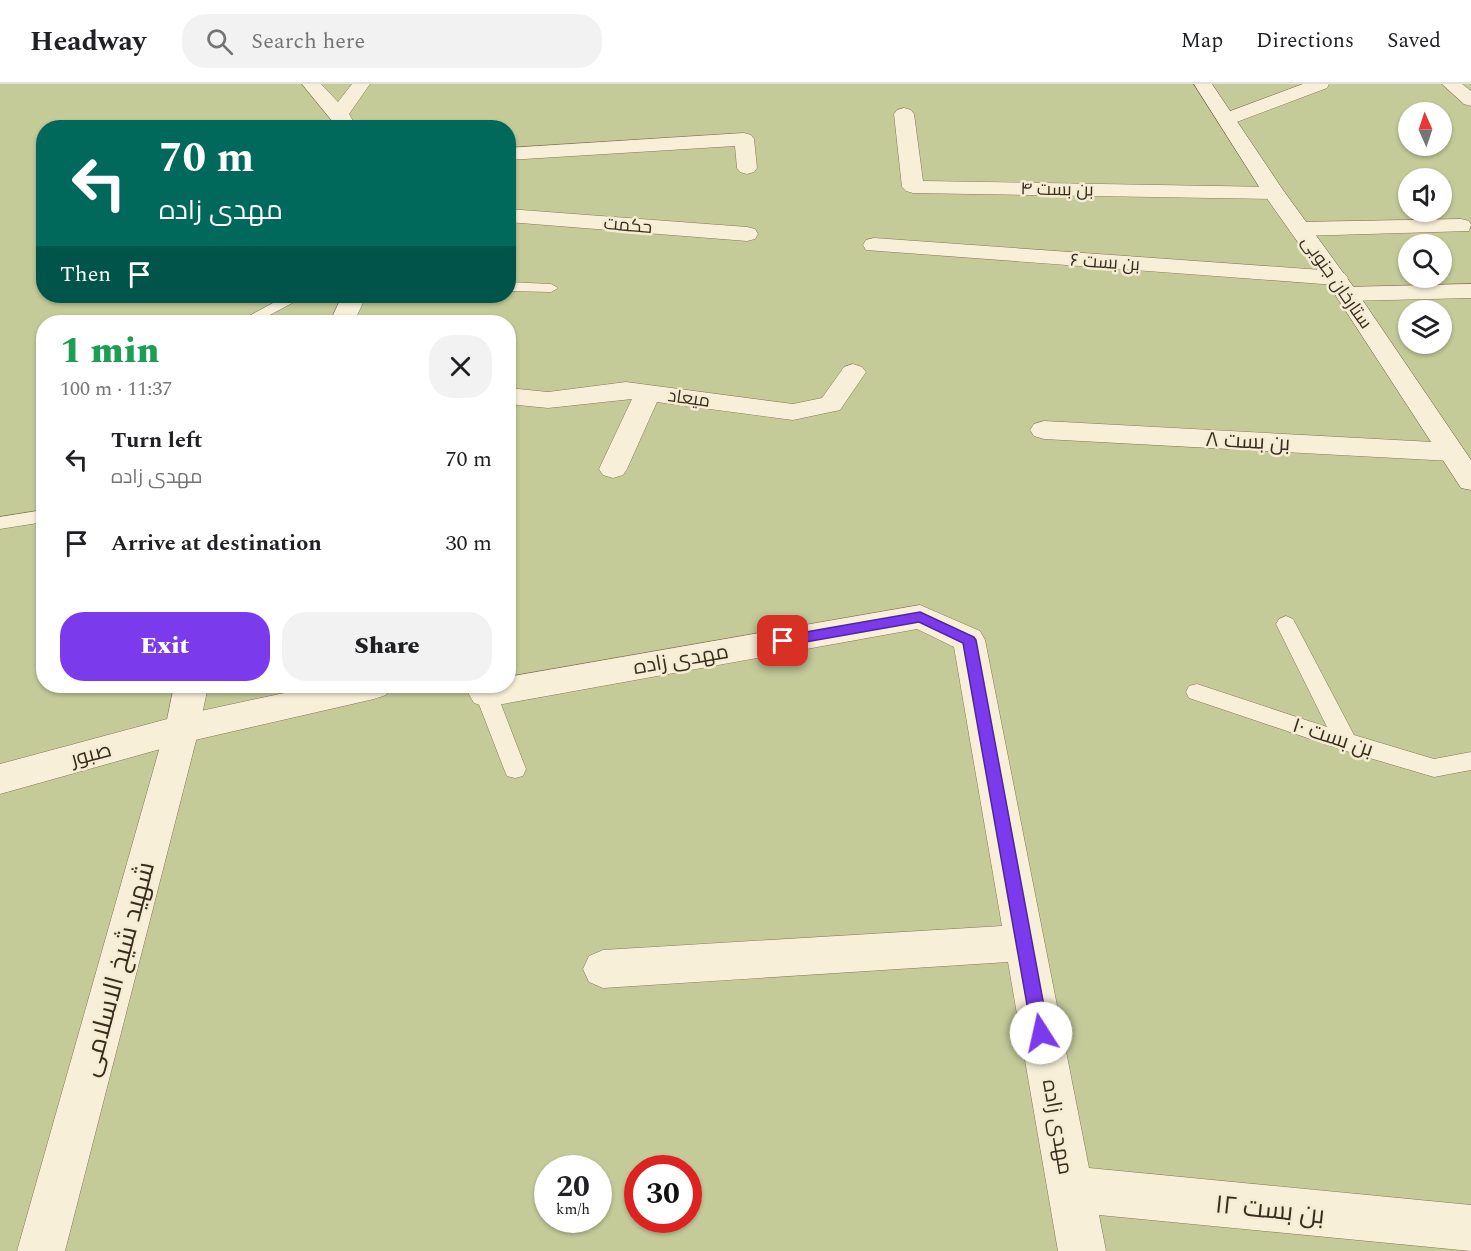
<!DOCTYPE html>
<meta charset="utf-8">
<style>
body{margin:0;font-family:Spectral,Cairo,serif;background:#f2f2f2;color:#202124;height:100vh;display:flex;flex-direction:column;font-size:22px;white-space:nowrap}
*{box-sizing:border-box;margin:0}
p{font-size:20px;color:#757577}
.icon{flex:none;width:33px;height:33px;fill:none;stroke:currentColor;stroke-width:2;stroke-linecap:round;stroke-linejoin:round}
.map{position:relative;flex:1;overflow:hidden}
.side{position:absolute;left:36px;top:231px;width:480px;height:378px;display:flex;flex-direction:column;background:#fff;border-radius:24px;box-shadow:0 2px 4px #0004}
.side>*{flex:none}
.top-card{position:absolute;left:36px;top:36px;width:480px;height:183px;border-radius:24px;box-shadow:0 2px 4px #0004;background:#00695c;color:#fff;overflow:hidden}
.needle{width:39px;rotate:357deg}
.fabs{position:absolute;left:1398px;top:18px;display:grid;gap:12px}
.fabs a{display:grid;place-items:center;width:54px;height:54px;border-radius:50%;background:#fff;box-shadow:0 2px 4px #0004;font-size:30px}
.speed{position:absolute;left:534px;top:1071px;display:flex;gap:12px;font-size:30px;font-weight:700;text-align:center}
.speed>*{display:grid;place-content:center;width:78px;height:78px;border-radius:50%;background:#fff;box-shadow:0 2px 4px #0004;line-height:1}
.speed small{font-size:15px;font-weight:400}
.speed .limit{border:9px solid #d22;background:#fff;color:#111}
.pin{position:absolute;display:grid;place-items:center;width:51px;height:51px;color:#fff;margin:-26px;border-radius:12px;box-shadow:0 3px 9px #0006}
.me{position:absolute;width:66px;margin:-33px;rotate:350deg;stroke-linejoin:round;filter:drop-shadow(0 0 4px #0008)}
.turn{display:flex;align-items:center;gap:21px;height:126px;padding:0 24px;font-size:27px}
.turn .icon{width:78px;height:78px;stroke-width:2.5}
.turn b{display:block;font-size:42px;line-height:51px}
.then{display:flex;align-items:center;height:57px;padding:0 24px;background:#0003;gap:12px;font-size:22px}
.round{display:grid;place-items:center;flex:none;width:63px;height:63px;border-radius:24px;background:#f2f2f2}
.overview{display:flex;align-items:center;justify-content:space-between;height:102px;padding:0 24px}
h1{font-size:36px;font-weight:800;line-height:45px;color:#1e9e55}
.primary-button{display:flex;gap:12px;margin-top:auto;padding:12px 24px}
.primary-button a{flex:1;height:69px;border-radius:24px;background:#7c3aed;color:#fff;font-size:24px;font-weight:800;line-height:69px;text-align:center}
.primary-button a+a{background:#f2f2f2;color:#202124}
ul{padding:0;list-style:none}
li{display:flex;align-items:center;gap:18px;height:84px;padding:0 24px}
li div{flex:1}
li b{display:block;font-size:22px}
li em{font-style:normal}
header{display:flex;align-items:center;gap:36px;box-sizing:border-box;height:84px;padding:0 30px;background:#fff;border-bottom:2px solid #e0e0e0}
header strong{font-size:28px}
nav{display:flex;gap:33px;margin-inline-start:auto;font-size:21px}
.search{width:420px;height:54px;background:#f2f2f2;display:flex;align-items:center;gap:15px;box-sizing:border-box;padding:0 21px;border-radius:24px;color:#757577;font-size:22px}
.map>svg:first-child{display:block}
.green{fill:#c4cb99;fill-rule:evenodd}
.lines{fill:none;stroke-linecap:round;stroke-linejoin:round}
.service-casing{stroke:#88745b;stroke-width:1}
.minor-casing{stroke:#88745b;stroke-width:1}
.tertiary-casing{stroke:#88745b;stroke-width:1}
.secondary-casing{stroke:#6a553e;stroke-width:1}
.service{fill:#f8efd8;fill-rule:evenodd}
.minor{fill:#f8efd8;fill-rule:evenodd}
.tertiary{fill:#f8efd8;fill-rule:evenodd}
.secondary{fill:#f8efd8;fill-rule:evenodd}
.route{fill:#7c3aed;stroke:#51269a;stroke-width:1.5}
.labels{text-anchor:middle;stroke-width:5;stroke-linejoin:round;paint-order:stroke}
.far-street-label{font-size:18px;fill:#382c1f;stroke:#f5ecd4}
.street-label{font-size:21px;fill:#382c1f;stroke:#f5ecd4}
.near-street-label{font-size:26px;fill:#382c1f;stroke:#f5ecd4}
</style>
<header>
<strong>Headway</strong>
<div class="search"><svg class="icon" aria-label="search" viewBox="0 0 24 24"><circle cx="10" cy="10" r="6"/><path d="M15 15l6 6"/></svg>Search here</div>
<nav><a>Map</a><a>Directions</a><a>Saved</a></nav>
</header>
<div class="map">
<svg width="1471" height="1167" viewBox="0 0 1471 1167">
<rect width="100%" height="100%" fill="#ede2c5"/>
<!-- green -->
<path class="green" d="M 0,0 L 1471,0 L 1471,1167 L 0,1167 ZM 1408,28 L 1442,28 L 1442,62 L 1408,62 ZM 44,44 L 508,44 L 508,212 L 44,212 ZM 1408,94 L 1442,94 L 1442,128 L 1408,128 ZM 1408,160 L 1442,160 L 1442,194 L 1408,194 ZM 1408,226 L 1442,226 L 1442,260 L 1408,260 ZM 44,238 L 508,238 L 508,602 L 44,602 ZM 548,1084 L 598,1084 L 598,1136 L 548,1136 ZM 638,1084 L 688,1084 L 688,1136 L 638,1136 Z"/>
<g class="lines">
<defs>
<path id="service" d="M 508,198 L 551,200 L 558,204 L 551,208 L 508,207 Z
M 286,212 L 305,212 L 257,238 L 238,238 Z
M 44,426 L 44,438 L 0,445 L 0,433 Z
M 1286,532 L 1293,535 L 1354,651 L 1434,675 L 1471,668 L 1471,686 L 1434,693 L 1346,667 L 1189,614 L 1186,608 L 1189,602 L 1197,600 L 1327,643 L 1276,540 L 1279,535 Z
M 486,602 L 494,604 L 497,610 L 526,685 L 523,692 L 515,694 L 507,692 L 504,685 L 475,610 L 478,604 Z"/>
<path id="minor" d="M 1303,0 L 1329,0 L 1327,4 L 1234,39 L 1220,39 L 1217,35 L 1220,31 Z
M 1442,0 L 1462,0 L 1471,7 L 1471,22 L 1464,20 Z
M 904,24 L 911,26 L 914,30 L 923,97 L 1274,103 L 1281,105 L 1285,109 L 1281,113 L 1274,115 L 913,109 L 906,107 L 902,103 L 894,30 L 897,26 Z
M 744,49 L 751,51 L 754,55 L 757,84 L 754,88 L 747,90 L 740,88 L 737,84 L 735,62 L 508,76 L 508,64 Z
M 508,125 L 747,143 L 755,145 L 758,150 L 755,155 L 747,157 L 508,138 Z
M 1461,135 L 1469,137 L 1471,141 L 1469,147 L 1300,152 L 1292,150 L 1289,145 L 1292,140 L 1300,138 Z
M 874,154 L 1336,187 L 1344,189 L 1348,194 L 1344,199 L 1336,201 L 866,166 L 863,161 L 866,156 Z
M 1471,200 L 1471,214 L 1347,217 L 1339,215 L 1335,210 L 1339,205 L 1347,203 Z
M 853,280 L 862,283 L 866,288 L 840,326 L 793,336 L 657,318 L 627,385 L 623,391 L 613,394 L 603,391 L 599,385 L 632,315 L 548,324 L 508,320 L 508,304 L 548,308 L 626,298 L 793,320 L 822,314 L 844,283 Z
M 1044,337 L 1451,359 L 1461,362 L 1465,368 L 1461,374 L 1451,377 L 1044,355 L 1034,352 L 1030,346 L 1034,340 Z
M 920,521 L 980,547 L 985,556 L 1089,1084 L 1471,1121 L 1471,1167 L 1099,1131 L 1106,1167 L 1058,1167 L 1008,878 L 603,904 L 589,898 L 583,885 L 589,872 L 603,866 L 1002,842 L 954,563 L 917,545 L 486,623 L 474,619 L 464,602 L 508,602 L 508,593 Z
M 317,602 L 391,602 L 386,611 L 374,615 L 182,659 L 0,710 L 0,680 L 182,631 Z"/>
<path id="tertiary" d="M 302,0 L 321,0 L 338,18 L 352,0 L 370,0 L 349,30 L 357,44 L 338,44 Z
M 342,212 L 366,212 L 354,238 L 330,238 Z
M 174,602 L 208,602 L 199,645 L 65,1167 L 17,1167 L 165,645 Z"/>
<path id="secondary" d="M 1194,0 L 1212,0 L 1283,106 L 1355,205 L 1471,376 L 1471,406 L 1461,404 L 1336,212 L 1263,109 Z"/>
</defs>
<!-- service casing -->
<use href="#service" class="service-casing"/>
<!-- minor casing -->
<use href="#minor" class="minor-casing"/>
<!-- tertiary casing -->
<use href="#tertiary" class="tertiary-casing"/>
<!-- secondary casing -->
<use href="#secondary" class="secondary-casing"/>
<!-- service -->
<use href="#service" class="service"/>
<!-- minor -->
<use href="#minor" class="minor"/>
<!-- tertiary -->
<use href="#tertiary" class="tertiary"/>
<!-- secondary -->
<use href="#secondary" class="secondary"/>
</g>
<!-- route -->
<path class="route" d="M 920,528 L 974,553 L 976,556 L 1049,949 L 1047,955 L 1041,957 L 1035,955 L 1032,949 L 963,559 L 919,538 L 783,562 L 776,557 L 783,552 Z"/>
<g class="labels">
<!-- far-street labels -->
<g class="far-street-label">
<text transform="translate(1057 105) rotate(1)" y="6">بن بست ۴</text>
<text transform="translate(628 141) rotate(5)" y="6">حکمت</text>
<text transform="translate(1105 178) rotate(4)" y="6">بن بست ۶</text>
<text transform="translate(1337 198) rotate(55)" y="6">ستارخان جنوبی</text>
<text transform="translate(689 314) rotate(8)" y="6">میعاد</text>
</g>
<!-- street labels -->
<g class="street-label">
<text transform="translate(1248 357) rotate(3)" y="7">بن بست ۸</text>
<text transform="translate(681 575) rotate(-10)" y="7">مهدی زاده</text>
<text transform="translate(1333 653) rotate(18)" y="7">بن بست ۱۰</text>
<text transform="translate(91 670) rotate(-15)" y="7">صبور</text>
<text transform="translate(1058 1043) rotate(80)" y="7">مهدی زاده</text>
</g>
<!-- near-street labels -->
<g class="near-street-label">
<text transform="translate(117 885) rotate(-75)" y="9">شهید شیخ الاسلامی</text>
<text transform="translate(1270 1125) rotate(6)" y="9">بن بست ۱۲</text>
</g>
</g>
</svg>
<div class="fabs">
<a><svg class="needle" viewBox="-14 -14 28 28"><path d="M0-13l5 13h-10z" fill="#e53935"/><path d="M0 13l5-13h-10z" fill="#757577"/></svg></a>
<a><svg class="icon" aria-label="sound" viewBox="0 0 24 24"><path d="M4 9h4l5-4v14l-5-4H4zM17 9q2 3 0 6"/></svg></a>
<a><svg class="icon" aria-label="search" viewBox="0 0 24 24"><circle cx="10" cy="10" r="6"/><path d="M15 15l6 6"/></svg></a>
<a><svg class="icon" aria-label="layers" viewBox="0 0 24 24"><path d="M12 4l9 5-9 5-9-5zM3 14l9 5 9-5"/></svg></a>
</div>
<div class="speed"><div>20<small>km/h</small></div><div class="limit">30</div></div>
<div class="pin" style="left:783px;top:557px;background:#d93025"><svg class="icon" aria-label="arrive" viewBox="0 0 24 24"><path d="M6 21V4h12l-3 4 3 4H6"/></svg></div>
<svg class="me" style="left:1041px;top:949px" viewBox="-20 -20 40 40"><circle r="19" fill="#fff"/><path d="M0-13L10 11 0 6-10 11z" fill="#7c3aed"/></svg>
<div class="top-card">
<div class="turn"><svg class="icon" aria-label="left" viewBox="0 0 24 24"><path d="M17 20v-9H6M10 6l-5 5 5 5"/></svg><div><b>70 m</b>مهدی زاده</div></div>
<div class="then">Then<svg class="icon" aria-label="arrive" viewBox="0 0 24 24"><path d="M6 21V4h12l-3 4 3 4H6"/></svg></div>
</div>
<section class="side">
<div class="overview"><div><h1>1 min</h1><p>100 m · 11:37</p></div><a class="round"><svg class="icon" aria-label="close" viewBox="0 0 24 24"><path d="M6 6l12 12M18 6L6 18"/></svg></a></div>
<ul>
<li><svg class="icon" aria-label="left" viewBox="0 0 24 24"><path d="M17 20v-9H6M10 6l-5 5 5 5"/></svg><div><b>Turn left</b><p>مهدی زاده</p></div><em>70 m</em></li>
<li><svg class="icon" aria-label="arrive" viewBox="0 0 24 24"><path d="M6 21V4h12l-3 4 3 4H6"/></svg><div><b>Arrive at destination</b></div><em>30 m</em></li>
</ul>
<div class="primary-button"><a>Exit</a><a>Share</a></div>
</section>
</div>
